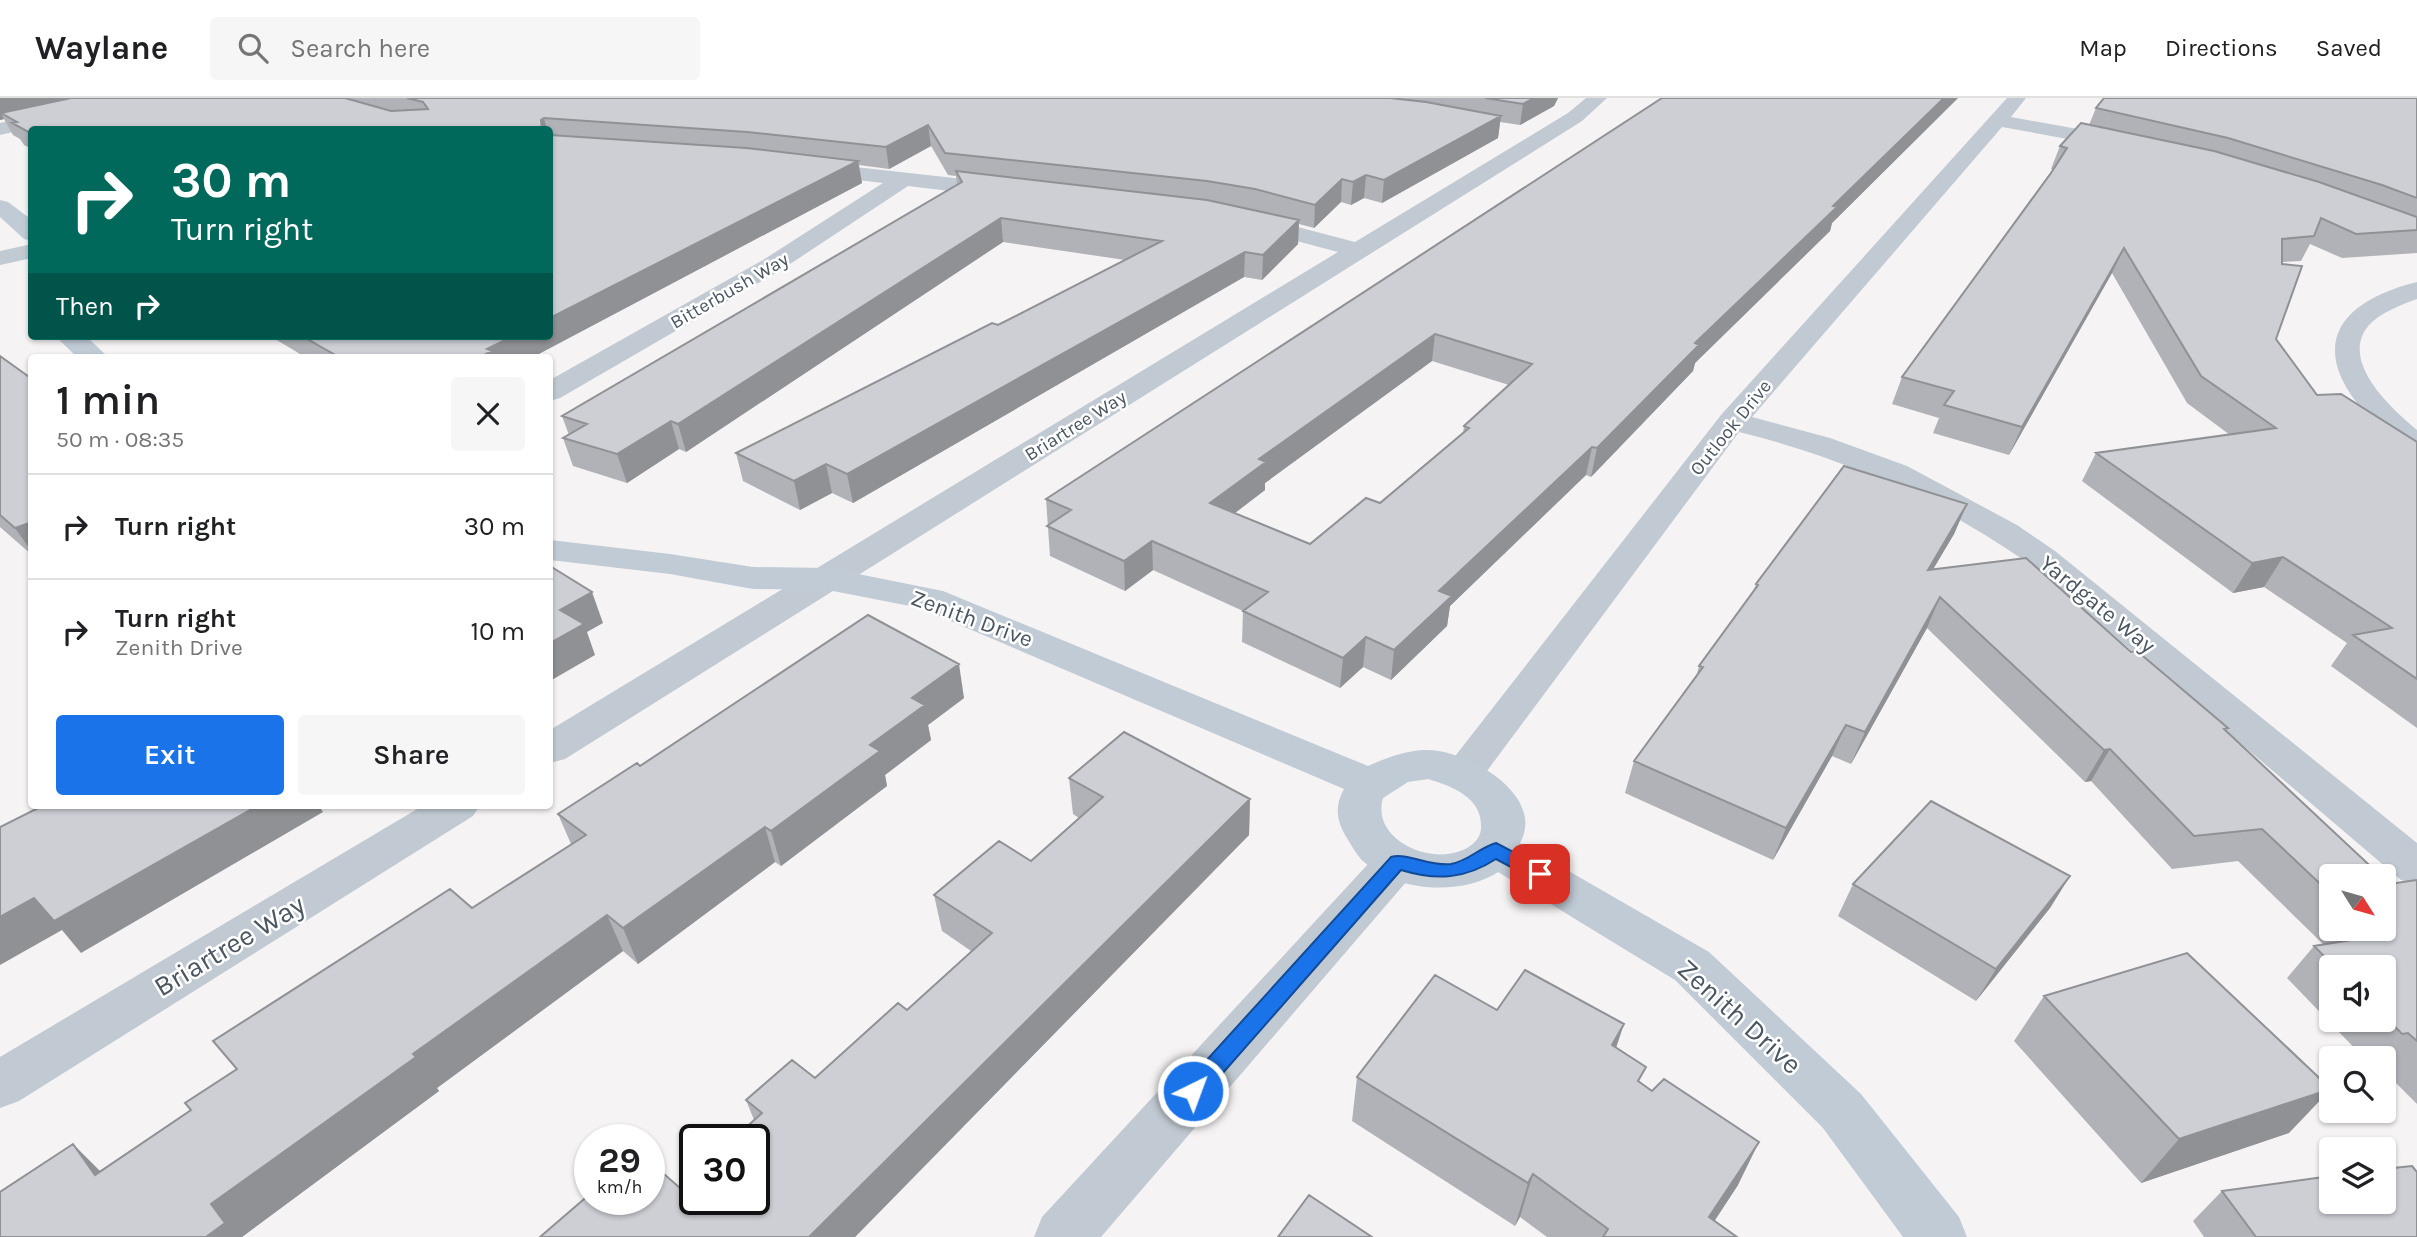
<!DOCTYPE html>
<meta charset="utf-8">
<style>
body{margin:0;font-family:Karla,sans-serif;background:#f6f6f6;color:#202124;height:100vh;display:flex;flex-direction:column;font-size:26px;white-space:nowrap}
*{box-sizing:border-box;margin:0}
p{font-size:23px;color:#757577}
.icon{flex:none;width:38px;height:38px;fill:none;stroke:currentColor;stroke-width:2;stroke-linecap:round;stroke-linejoin:round}
.map{position:relative;flex:1;overflow:hidden}
.panel{position:absolute;left:28px;top:256px;width:525px;height:455px;display:flex;flex-direction:column;background:#fff;border-radius:7px;box-shadow:0 2px 5px #0004}
.panel>*{flex:none}
.banner{position:absolute;left:28px;top:28px;width:525px;height:214px;border-radius:7px;box-shadow:0 2px 5px #0004;background:#00695c;color:#fff;overflow:hidden}
.needle{width:46px;rotate:127deg}
.controls{position:absolute;left:2319px;top:766px;display:grid;gap:14px}
.controls a{display:grid;place-items:center;width:77px;height:77px;border-radius:7px;background:#fff;box-shadow:0 2px 5px #0004;font-size:35px}
.speed{position:absolute;left:574px;top:1026px;display:flex;gap:14px;font-size:35px;font-weight:700;text-align:center}
.speed>*{display:grid;place-content:center;width:91px;height:91px;border-radius:50%;background:#fff;box-shadow:0 2px 5px #0004;line-height:1}
.speed small{font-size:18px;font-weight:400}
.speed .limit{border:4px solid #111;border-radius:10px;background:#fff;color:#111}
.pin{position:absolute;display:grid;place-items:center;width:60px;height:60px;color:#fff;margin:-30px;border-radius:14px;box-shadow:0 4px 10px #0006}
.me{position:absolute;width:77px;margin:-38px;rotate:42deg;stroke-linejoin:round;filter:drop-shadow(0 0 5px #0008)}
.turn{display:flex;align-items:center;gap:24px;height:147px;padding:0 28px;font-size:32px}
.turn .icon{width:91px;height:91px;stroke-width:2.5}
.turn b{display:block;font-size:49px;line-height:60px}
.then{display:flex;align-items:center;height:66px;padding:0 28px;background:#0003;gap:14px;font-size:26px}
.round{display:grid;place-items:center;flex:none;width:74px;height:74px;border-radius:7px;background:#f6f6f6}
.overview{display:flex;align-items:center;justify-content:space-between;height:119px;padding:0 28px}
h1{font-size:42px;font-weight:600;line-height:52px}
.cta{display:flex;gap:14px;margin-top:auto;padding:14px 28px}
.cta a{flex:1;height:80px;border-radius:7px;background:#1a73e8;color:#fff;font-size:28px;font-weight:600;line-height:80px;text-align:center}
.cta a+a{background:#f6f6f6;color:#202124}
ul{padding:0;list-style:none}
li{display:flex;align-items:center;gap:21px;height:105px;padding:0 28px;border-top:2px solid #e0e0e0}
li div{flex:1}
li b{display:block;font-size:26px}
li em{font-style:normal}
header{display:flex;align-items:center;gap:42px;box-sizing:border-box;height:98px;padding:0 35px;background:#fff;border-bottom:2px solid #e0e0e0}
header strong{font-size:33px}
nav{display:flex;gap:38px;margin-inline-start:auto;font-size:24px}
.search{width:490px;height:63px;background:#f6f6f6;display:flex;align-items:center;gap:18px;box-sizing:border-box;padding:0 24px;border-radius:7px;color:#757577;font-size:26px}
.map>svg:first-child{display:block}
.lines{fill:none;stroke-linecap:round;stroke-linejoin:round}
.street{fill:#c1cad2;fill-rule:evenodd}
.secondary{fill:#c1cbd6;fill-rule:evenodd}
.wall{fill:#b0b2b7;fill-rule:evenodd}
.shaded-wall{fill:#909195}
.building{fill:#cdcfd5;stroke:#909195;stroke-width:2;fill-rule:evenodd}
.route{fill:#1a73e8;stroke:#114b97;stroke-width:2}
.labels{text-anchor:middle;stroke-width:5;stroke-linejoin:round;paint-order:stroke}
.far-street-label{font-size:19px;fill:#4a5661;stroke:#fff}
.street-label{font-size:23px;fill:#4a5661;stroke:#fff}
.near-street-label{font-size:28px;fill:#4a5661;stroke:#fff}
</style>
<header>
<strong>Waylane</strong>
<div class="search"><svg class="icon" aria-label="search" viewBox="0 0 24 24"><circle cx="10" cy="10" r="6"/><path d="M15 15l6 6"/></svg>Search here</div>
<nav><a>Map</a><a>Directions</a><a>Saved</a></nav>
</header>
<div class="map">
<svg width="2417" height="1139" viewBox="0 0 2417 1139">
<rect width="100%" height="100%" fill="#f5f3f3"/>
<g class="lines">
<!-- street -->
<path class="street" d="M 112,0 L 147,0 L 145,4 L 0,37 L 0,25 Z
M 1586,0 L 1607,0 L 1582,23 L 565,661 L 550,665 L 550,632 L 1338,154 L 1240,128 L 1236,123 L 1240,118 L 1248,116 L 1355,144 L 1568,15 Z
M 2007,0 L 2026,0 L 2011,19 L 2122,39 L 2132,45 L 2122,51 L 2002,29 L 1752,319 L 1830,340 L 1907,368 L 2017,427 L 2055,453 L 2417,745 L 2417,787 L 2401,782 L 2031,467 C 1938,403 1849,361 1739,334 L 1478,685 L 1463,690 L 1448,685 L 1442,675 L 1721,317 Z
M 810,64 L 1008,86 L 1019,93 L 1008,100 L 908,88 L 781,172 L 560,300 L 550,303 L 550,282 L 763,162 L 883,85 L 802,75 L 799,70 L 802,65 Z
M 32,146 L 32,160 L 0,167 L 0,153 Z
M 2417,184 L 2417,201 C 2401,207 2381,214 2369,227 C 2338,263 2392,311 2417,332 L 2417,357 C 2398,353 2384,335 2371,321 C 2307,254 2332,205 2417,184 Z
M 424,707 L 480,707 L 473,718 L 19,1003 L 0,1010 L 0,959 Z
M 1397,747 L 1413,752 L 1420,764 L 1413,776 L 1101,1139 L 1034,1139 L 1042,1119 L 1381,752 Z"/>
<!-- secondary -->
<path class="secondary" d="M 0,102 L 8,104 L 32,122 L 32,143 L 24,141 L 0,119 Z
M 55,238 L 86,238 L 108,259 L 77,259 Z
M 550,442 L 670,456 L 753,469 L 828,470 L 943,493 L 1368,668 C 1386,660 1407,652 1426,652 C 1466,651 1547,697 1520,745 L 1709,854 L 1861,996 L 1959,1119 L 1967,1139 L 1903,1139 L 1823,1030 L 1675,882 L 1498,774 C 1462,798 1397,794 1364,764 C 1356,757 1351,746 1345,737 C 1336,721 1335,707 1344,691 L 920,510 L 828,492 L 753,491 L 670,476 L 550,462 ZM 1428,681 C 1454,689 1483,700 1481,731 C 1480,742 1470,750 1460,753 C 1427,766 1371,740 1383,700 L 1408,684 Z"/>
</g>
<!-- wall -->
<path class="wall" d="M 0,0 L 1558,0 L 1554,8 L 1520,27 L 1500,24 L 1498,40 L 1382,105 L 1364,100 L 1351,107 L 1341,104 L 1314,130 L 1299,126 L 1298,146 L 1262,182 L 1244,179 L 853,405 L 832,395 L 800,412 L 743,383 L 736,355 L 998,227 L 1125,162 L 1003,144 L 686,354 L 679,351 L 627,385 L 573,368 L 563,340 L 569,337 L 562,318 L 957,86 L 956,78 L 948,77 L 931,48 L 889,71 L 859,67 L 862,85 L 533,259 L 305,259 L 270,238 L 550,238 L 550,32 L 32,32 L 32,51 L 24,47 L 20,41 L 13,37 L 4,21 L 0,22 Z
M 1662,0 L 1958,0 L 1832,125 L 1830,133 L 1695,265 L 1693,273 L 1591,379 L 1586,377 L 1450,508 L 1447,528 L 1391,582 L 1363,569 L 1340,590 L 1242,544 L 1243,513 L 1153,472 L 1125,493 L 1050,458 L 1046,401 ZM 1432,263 L 1509,287 L 1464,328 L 1463,335 L 1380,405 L 1310,446 L 1235,415 L 1265,392 L 1265,385 Z
M 2417,0 L 2417,155 L 2342,160 L 2310,146 L 2301,163 L 2282,164 L 2276,241 L 2317,297 L 2417,344 L 2417,630 L 2331,568 L 2347,545 L 2264,489 L 2233,495 L 2082,383 L 2096,355 L 2230,337 L 2187,305 L 2112,175 L 2009,357 L 1933,335 L 1939,320 L 1892,306 L 1902,279 L 2053,71 L 2051,71 L 2060,48 L 2089,27 L 2096,10 Z
M 0,258 L 32,281 L 32,457 L 0,429 Z
M 1967,406 L 1954,436 L 1933,471 L 2131,554 L 2226,633 L 2331,779 L 2331,831 L 2384,831 L 2390,786 L 2417,783 L 2417,1006 L 2384,973 L 2384,961 L 2365,961 L 2287,880 L 2314,848 L 2324,847 L 2238,763 L 2172,771 L 2091,683 L 2085,684 L 1927,530 L 1851,666 L 1832,658 L 1773,762 L 1625,695 L 1634,663 L 1696,579 L 1699,568 L 1753,495 L 1756,486 ZM 2331,870 L 2384,870 L 2384,922 L 2331,922 Z
M 964,600 L 928,627 L 931,642 L 885,677 L 887,688 L 781,768 L 775,764 L 638,866 L 623,853 L 437,990 L 439,993 L 242,1139 L 0,1139 L 191,1012 L 236,971 L 213,943 L 472,810 L 571,746 L 558,716 L 640,668 Z
M 1069,680 L 1250,701 L 1249,737 L 855,1139 L 540,1139 L 680,1090 L 754,1022 L 746,1002 L 815,980 L 907,912 L 971,853 L 942,833 L 934,797 L 1031,763 L 1079,720 L 1073,716 Z
M 2070,778 L 2050,810 L 1976,903 L 1838,818 L 1853,786 Z
M 2044,898 L 2289,1035 L 2141,1085 L 2014,943 Z
M 1497,912 L 1616,950 L 1640,984 L 1738,1087 L 1714,1123 L 1737,1139 L 1547,1139 L 1520,1119 L 1515,1128 L 1352,1023 L 1357,979 Z
M 2222,1093 L 2417,1139 L 2204,1139 L 2193,1123 Z"/>
<!-- shaded-wall -->
<path class="shaded-wall" d="M 0,0 L 100,0 L 1,15 L 4,21 L 0,22 Z
M 1534,0 L 1558,0 L 1554,8 L 1520,27 L 1523,6 Z
M 1944,0 L 1958,0 L 1832,125 L 1830,133 L 1695,265 L 1693,273 L 1591,379 L 1597,350 L 1695,245 L 1833,108 Z
M 1501,18 L 1498,40 L 1382,105 L 1384,82 Z
M 544,20 L 547,32 L 542,32 L 541,22 Z
M 928,27 L 931,48 L 889,71 L 886,49 Z
M 858,63 L 862,85 L 533,259 L 480,259 L 487,251 L 513,238 L 550,238 L 550,220 Z
M 1366,77 L 1364,100 L 1351,107 L 1353,84 Z
M 1342,81 L 1341,104 L 1314,130 L 1315,107 Z
M 1001,120 L 1003,144 L 686,354 L 678,326 Z
M 1299,122 L 1298,146 L 1262,182 L 1263,157 Z
M 2124,150 L 2112,175 L 2009,357 L 2022,329 Z
M 1245,154 L 1244,179 L 853,405 L 847,376 Z
M 1435,236 L 1432,263 L 1265,385 L 1265,392 L 1210,434 L 1210,405 L 1259,361 Z
M 671,323 L 679,351 L 627,385 L 617,356 Z
M 1592,349 L 1586,377 L 1450,508 L 1447,528 L 1391,582 L 1394,552 L 1439,493 Z
M 826,366 L 832,395 L 800,412 L 794,383 Z
M 1967,406 L 1954,436 L 1915,502 L 1928,472 Z
M 32,424 L 32,454 L 15,430 Z
M 1152,443 L 1153,472 L 1125,493 L 1124,463 Z
M 2283,459 L 2264,489 L 2233,495 L 2252,465 Z
M 592,494 L 603,525 L 587,534 L 595,557 L 550,583 L 550,545 L 560,512 Z
M 1940,499 L 1927,530 L 1851,666 L 1865,634 Z
M 1366,539 L 1363,569 L 1340,590 L 1343,560 Z
M 959,566 L 964,600 L 928,627 L 931,642 L 885,677 L 887,688 L 781,768 L 771,733 L 912,600 Z
M 1846,627 L 1832,658 L 1773,762 L 1786,730 Z
M 2110,651 L 2091,683 L 2085,684 L 2104,652 Z
M 1250,701 L 1249,737 L 855,1139 L 809,1139 Z
M 259,707 L 318,707 L 323,714 L 81,855 L 62,832 L 0,867 L 0,819 L 34,800 Z
M 765,729 L 775,764 L 638,866 L 623,830 Z
M 2070,778 L 2050,810 L 1976,903 L 1996,871 Z
M 607,817 L 623,853 L 437,990 L 439,993 L 242,1139 L 206,1139 L 211,1106 L 413,956 Z
M 1624,926 L 1609,971 L 1612,947 Z
M 2331,991 L 2289,1035 L 2141,1085 L 2179,1041 Z
M 1759,1044 L 1738,1087 L 1704,1139 L 1709,1119 Z
M 73,1046 L 107,1080 L 95,1077 Z
M 1533,1076 L 1520,1119 L 1515,1128 L 1528,1085 Z"/>
<!-- building -->
<path class="building" d="M 71,0 L 345,0 L 391,13 L 428,11 L 423,4 L 407,0 L 1390,0 L 1426,4 L 1501,18 L 1384,82 L 1366,77 L 1353,84 L 1342,81 L 1315,107 L 1255,91 L 1207,83 L 945,55 L 928,27 L 886,49 L 747,34 L 544,20 L 541,22 L 542,32 L 32,32 L 32,36 L 12,25 L 17,24 L 1,15 Z
M 1485,0 L 1534,0 L 1523,6 Z
M 1662,0 L 1944,0 L 1833,108 L 1837,109 L 1695,245 L 1699,247 L 1597,350 L 1592,349 L 1439,493 L 1452,498 L 1394,552 L 1366,539 L 1343,560 L 1243,513 L 1268,494 L 1152,443 L 1124,463 L 1047,428 L 1071,412 L 1046,401 ZM 1435,236 L 1532,266 L 1464,328 L 1469,330 L 1380,405 L 1366,400 L 1310,446 L 1210,405 L 1266,364 L 1259,361 Z
M 2104,0 L 2417,0 L 2417,100 L 2382,87 L 2228,40 L 2096,10 Z
M 2081,25 L 2214,53 L 2319,84 L 2417,119 L 2417,132 L 2356,136 L 2321,120 L 2314,138 L 2282,141 L 2282,166 L 2302,168 L 2276,241 L 2317,297 L 2341,296 L 2417,344 L 2417,581 L 2353,537 L 2392,530 L 2283,459 L 2252,465 L 2096,355 L 2276,330 L 2201,278 L 2124,150 L 2022,329 L 1944,307 L 1954,293 L 1902,279 L 2051,75 L 2067,50 L 2060,48 Z
M 550,37 L 746,50 L 858,63 L 550,220 Z
M 956,73 L 1207,102 L 1299,122 L 1263,157 L 1245,154 L 847,376 L 826,366 L 794,383 L 736,355 L 992,225 L 998,227 L 1162,143 L 1001,120 L 678,326 L 671,323 L 617,356 L 563,340 L 587,326 L 562,318 L 962,84 Z
M 302,238 L 513,238 L 487,251 L 492,253 L 480,259 L 339,259 Z
M 0,258 L 32,281 L 32,424 L 15,430 L 0,417 Z
M 1844,368 L 1967,406 L 1928,472 L 2026,460 L 2131,554 L 2137,553 L 2228,630 L 2224,631 L 2382,779 L 2331,779 L 2331,796 L 2262,731 L 2194,738 L 2110,651 L 2104,652 L 1940,499 L 1865,634 L 1846,627 L 1786,730 L 1634,663 L 1703,569 L 1699,568 L 1758,487 L 1756,486 Z
M 550,468 L 592,494 L 560,512 L 584,526 L 550,545 Z
M 868,517 L 959,566 L 912,600 L 925,607 L 870,647 L 880,653 L 771,733 L 765,729 L 623,830 L 607,817 L 413,956 L 416,959 L 211,1106 L 225,1125 L 206,1139 L 0,1139 L 0,1094 L 73,1046 L 95,1077 L 191,1012 L 185,1005 L 237,971 L 213,943 L 450,791 L 472,810 L 586,737 L 558,716 L 637,665 L 640,668 Z
M 1124,634 L 1250,701 L 809,1139 L 540,1139 L 590,1096 L 590,1101 L 649,1101 L 649,1063 L 680,1090 L 695,1077 L 695,1101 L 754,1101 L 754,1041 L 733,1041 L 762,1015 L 746,1002 L 792,962 L 815,980 L 898,905 L 907,912 L 992,835 L 934,797 L 999,743 L 1031,763 L 1103,699 L 1069,680 Z
M 1931,703 L 2070,778 L 1996,871 L 1853,786 Z
M 44,707 L 259,707 L 54,823 L 34,800 L 0,819 L 0,729 Z
M 2384,780 L 2390,786 L 2416,782 L 2417,783 L 2417,943 L 2408,935 L 2402,936 L 2384,917 L 2384,870 L 2336,870 L 2314,848 L 2376,838 L 2369,831 L 2384,831 Z
M 2187,855 L 2331,991 L 2179,1041 L 2044,898 Z
M 1525,872 L 1624,926 L 1612,947 L 1646,969 L 1638,983 L 1652,993 L 1664,981 L 1759,1044 L 1709,1119 L 1737,1139 L 1603,1139 L 1608,1131 L 1533,1076 L 1528,1085 L 1357,979 L 1435,877 L 1497,912 Z
M 2412,1068 L 2417,1074 L 2417,1139 L 2256,1139 L 2222,1093 L 2331,1078 L 2331,1104 L 2384,1104 L 2384,1071 Z
M 1309,1097 L 1372,1139 L 1278,1139 Z"/>
<!-- route -->
<path class="route" d="M 1496,745 L 1546,771 L 1549,776 L 1546,781 L 1533,781 L 1496,761 C 1465,781 1437,783 1401,772 L 1201,1000 L 1193,1003 L 1185,1000 L 1182,993 L 1185,986 L 1391,759 C 1406,754 1431,769 1451,766 C 1468,763 1479,750 1496,745 Z"/>
<g class="labels">
<!-- far-street labels -->
<g class="far-street-label">
<text transform="translate(729 192) rotate(-30)" y="7">Bitterbush Way</text>
<text transform="translate(1075 327) rotate(-32)" y="7">Briartree Way</text>
<text transform="translate(1730 329) rotate(-51)" y="7">Outlook Drive</text>
</g>
<!-- street labels -->
<g class="street-label">
<text transform="translate(2098 506) rotate(39)" y="8">Yardgate Way</text>
<text transform="translate(972 520) rotate(20)" y="8">Zenith Drive</text>
</g>
<!-- near-street labels -->
<g class="near-street-label">
<text transform="translate(229 847) rotate(-31)" y="10">Briartree Way</text>
<text transform="translate(1740 918) rotate(42)" y="10">Zenith Drive</text>
</g>
</g>
</svg>
<div class="controls">
<a><svg class="needle" viewBox="-14 -14 28 28"><path d="M0-13l5 13h-10z" fill="#e53935"/><path d="M0 13l5-13h-10z" fill="#757577"/></svg></a>
<a><svg class="icon" aria-label="sound" viewBox="0 0 24 24"><path d="M4 9h4l5-4v14l-5-4H4zM17 9q2 3 0 6"/></svg></a>
<a><svg class="icon" aria-label="search" viewBox="0 0 24 24"><circle cx="10" cy="10" r="6"/><path d="M15 15l6 6"/></svg></a>
<a><svg class="icon" aria-label="layers" viewBox="0 0 24 24"><path d="M12 4l9 5-9 5-9-5zM3 14l9 5 9-5"/></svg></a>
</div>
<div class="speed"><div>29<small>km/h</small></div><div class="limit">30</div></div>
<div class="pin" style="left:1540px;top:776px;background:#d93025"><svg class="icon" aria-label="arrive" viewBox="0 0 24 24"><path d="M6 21V4h12l-3 4 3 4H6"/></svg></div>
<svg class="me" style="left:1193px;top:993px" viewBox="-20 -20 40 40"><circle r="17" fill="#1a73e8" stroke="#fff" stroke-width="3"/><path d="M0-11L8 9 0 5-8 9z" fill="#fff"/></svg>
<div class="banner">
<div class="turn"><svg class="icon" aria-label="right" viewBox="0 0 24 24"><path d="M7 20v-9h11M14 6l5 5-5 5"/></svg><div><b>30 m</b>Turn right</div></div>
<div class="then">Then<svg class="icon" aria-label="right" viewBox="0 0 24 24"><path d="M7 20v-9h11M14 6l5 5-5 5"/></svg></div>
</div>
<section class="panel">
<div class="overview"><div><h1>1 min</h1><p>50 m · 08:35</p></div><a class="round"><svg class="icon" aria-label="close" viewBox="0 0 24 24"><path d="M6 6l12 12M18 6L6 18"/></svg></a></div>
<ul>
<li><svg class="icon" aria-label="right" viewBox="0 0 24 24"><path d="M7 20v-9h11M14 6l5 5-5 5"/></svg><div><b>Turn right</b></div><em>30 m</em></li>
<li><svg class="icon" aria-label="right" viewBox="0 0 24 24"><path d="M7 20v-9h11M14 6l5 5-5 5"/></svg><div><b>Turn right</b><p>Zenith Drive</p></div><em>10 m</em></li>
</ul>
<div class="cta"><a>Exit</a><a>Share</a></div>
</section>
</div>
